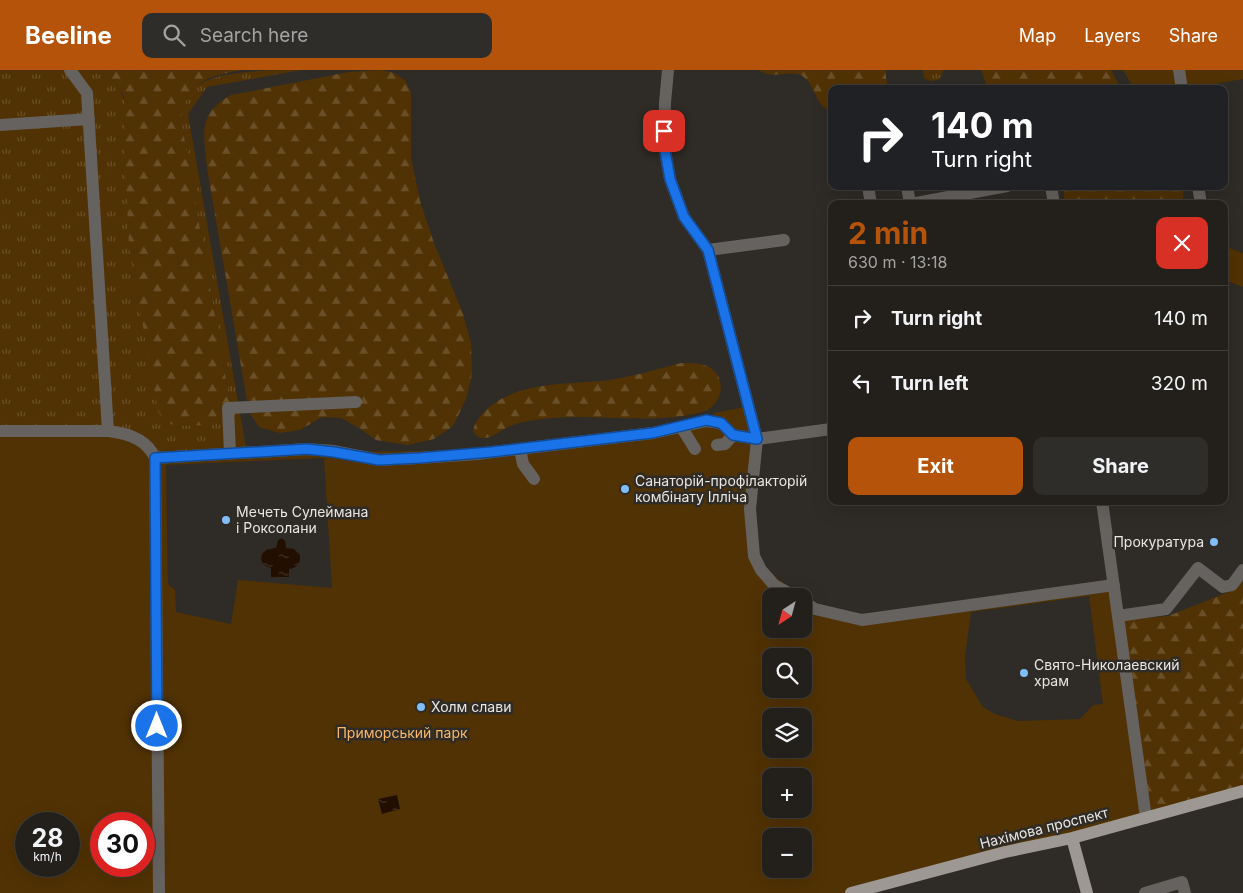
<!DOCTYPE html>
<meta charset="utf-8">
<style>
body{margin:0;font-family:Inter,sans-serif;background:#2f2d29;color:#f1f3f6;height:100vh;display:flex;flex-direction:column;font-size:19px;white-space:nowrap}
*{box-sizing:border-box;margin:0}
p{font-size:16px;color:#a3a3a3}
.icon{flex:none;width:28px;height:28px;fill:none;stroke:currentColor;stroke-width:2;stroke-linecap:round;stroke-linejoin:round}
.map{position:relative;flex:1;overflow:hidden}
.side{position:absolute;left:828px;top:130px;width:400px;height:305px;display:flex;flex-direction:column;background:#23201c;border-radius:10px;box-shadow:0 5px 20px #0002,0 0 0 1px #403e3b}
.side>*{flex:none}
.guide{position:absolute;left:828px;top:15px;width:400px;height:105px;border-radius:10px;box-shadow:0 5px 20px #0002,0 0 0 1px #403e3b;background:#202124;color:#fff;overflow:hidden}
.needle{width:32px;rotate:216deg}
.controls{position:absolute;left:762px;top:518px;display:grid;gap:10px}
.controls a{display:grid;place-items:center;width:50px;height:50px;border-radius:10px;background:#23201c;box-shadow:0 5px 20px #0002,0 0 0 1px #403e3b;font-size:25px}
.speed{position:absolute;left:15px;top:742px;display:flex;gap:10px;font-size:25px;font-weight:700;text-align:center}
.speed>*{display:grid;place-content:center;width:65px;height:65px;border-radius:50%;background:#23201c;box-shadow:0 5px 20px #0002,0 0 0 1px #403e3b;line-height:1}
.speed small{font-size:12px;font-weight:400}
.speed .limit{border:8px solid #d22;background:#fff;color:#111}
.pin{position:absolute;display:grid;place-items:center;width:42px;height:42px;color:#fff;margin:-21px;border-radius:10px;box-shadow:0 2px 8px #0006}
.me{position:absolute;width:55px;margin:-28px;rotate:0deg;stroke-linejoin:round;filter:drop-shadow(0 0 4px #0008)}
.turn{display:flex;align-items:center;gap:18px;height:105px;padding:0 20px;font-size:22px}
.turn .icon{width:65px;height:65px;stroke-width:2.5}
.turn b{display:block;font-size:35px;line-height:42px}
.round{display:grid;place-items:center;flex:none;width:52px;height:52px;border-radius:10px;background:#2f2d29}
.head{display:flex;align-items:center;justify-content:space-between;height:85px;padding:0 20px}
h1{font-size:30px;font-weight:700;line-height:38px;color:#b45309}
.primary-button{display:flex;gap:10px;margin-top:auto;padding:10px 20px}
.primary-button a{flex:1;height:58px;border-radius:10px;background:#b45309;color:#fff;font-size:20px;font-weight:700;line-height:58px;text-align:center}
.primary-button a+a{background:#2f2d29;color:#f1f3f6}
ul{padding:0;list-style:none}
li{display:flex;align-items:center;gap:15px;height:65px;padding:0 20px;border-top:1px solid #403e3b}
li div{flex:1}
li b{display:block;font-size:19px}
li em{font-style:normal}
header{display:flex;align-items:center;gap:30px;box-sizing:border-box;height:70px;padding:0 25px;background:#b45309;color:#fff}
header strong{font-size:24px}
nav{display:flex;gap:28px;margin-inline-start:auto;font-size:18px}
.search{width:350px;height:45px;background:#2f2d29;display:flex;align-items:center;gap:12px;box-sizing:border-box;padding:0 18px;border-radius:10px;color:#a3a3a3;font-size:19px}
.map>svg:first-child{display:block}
.grass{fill:url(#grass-tufts)}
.forest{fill:url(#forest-firs)}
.park{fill:#513204;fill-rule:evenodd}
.water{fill:url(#water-ripples)}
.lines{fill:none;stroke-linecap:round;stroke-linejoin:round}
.minor{stroke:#656260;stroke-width:12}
.major{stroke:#9d9894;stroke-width:12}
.route-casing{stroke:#114b97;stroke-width:12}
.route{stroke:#1a73e8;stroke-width:9}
.poi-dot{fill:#80bdfa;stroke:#2f2b26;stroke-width:2}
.labels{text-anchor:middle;stroke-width:5;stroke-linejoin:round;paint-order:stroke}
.poi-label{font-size:14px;fill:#e8e5e2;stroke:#2f2b26;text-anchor:start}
.park-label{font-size:14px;fill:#f9b767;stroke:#2f2b26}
.street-label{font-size:14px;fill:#e8e5e2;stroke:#2f2b26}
</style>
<header>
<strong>Beeline</strong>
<div class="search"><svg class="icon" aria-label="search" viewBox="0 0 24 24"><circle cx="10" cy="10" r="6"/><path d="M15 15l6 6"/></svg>Search here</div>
<nav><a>Map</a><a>Layers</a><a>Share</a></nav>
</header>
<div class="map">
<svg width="1243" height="823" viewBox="0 0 1243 823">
<defs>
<pattern id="grass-tufts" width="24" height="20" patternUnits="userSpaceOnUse" patternTransform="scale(1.25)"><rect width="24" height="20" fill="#513204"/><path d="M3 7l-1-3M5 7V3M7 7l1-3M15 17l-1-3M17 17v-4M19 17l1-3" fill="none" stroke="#6a5028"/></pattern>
<pattern id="forest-firs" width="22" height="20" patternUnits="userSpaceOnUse" patternTransform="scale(1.25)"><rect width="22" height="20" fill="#513204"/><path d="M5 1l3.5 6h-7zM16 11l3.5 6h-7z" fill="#6a5028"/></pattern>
<pattern id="water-ripples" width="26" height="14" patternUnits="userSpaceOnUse" patternTransform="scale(1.25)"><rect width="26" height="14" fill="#220f00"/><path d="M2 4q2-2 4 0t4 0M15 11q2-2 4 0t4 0" fill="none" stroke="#423225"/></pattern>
</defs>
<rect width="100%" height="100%" fill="#2f2b26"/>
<!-- grass -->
<path class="grass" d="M 0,0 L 103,0 L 120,19 L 230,333 L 181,49 C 183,39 184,28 191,20 C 212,0 272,0 302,0 L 207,17 L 188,44 L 246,378 L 158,381 L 0,359 Z
M 923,0 L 943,0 C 942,11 933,14 924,8 Z"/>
<!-- forest -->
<path class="forest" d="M 103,0 L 242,0 C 206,7 189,10 181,49 L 230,333 L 224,350 C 212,355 175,360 165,351 C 162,348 160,344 158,341 L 129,177 L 124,70 L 124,26 L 120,19 Z
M 381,0 L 394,3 L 405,10 L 411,23 L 411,88 L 420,131 L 434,173 L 463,244 L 471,273 L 472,304 L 466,329 L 453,356 L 434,369 L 408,375 L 376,370 L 359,358 L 341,348 L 322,347 L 300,360 L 280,363 L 259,357 L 249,342 L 207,98 C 204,65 197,44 231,25 L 349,2 Z
M 759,0 L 885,0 L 888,19 L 831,19 L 831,42 C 812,32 817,15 801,5 C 787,0 772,10 759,0 Z
M 981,0 L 1111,0 L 1121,19 L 988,19 Z
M 1064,116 L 1184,116 L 1183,128 L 1180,134 L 1064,134 Z
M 681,293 C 690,293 699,293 707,296 C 729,306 723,336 702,342 C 650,356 595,342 543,349 C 532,350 520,352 510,356 C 501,360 492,369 482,368 C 478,368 476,365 473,362 C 474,354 478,349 483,343 C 514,310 569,315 610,310 C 634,306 658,299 681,293 Z
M 1243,510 L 1243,716 L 1151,742 L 1124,550 L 1168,546 L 1236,519 Z"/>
<!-- park -->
<path class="park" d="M 1123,0 L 1243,0 L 1243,9 L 1185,19 L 1134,19 Z
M 1224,176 L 1243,183 L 1243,217 L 1224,210 Z
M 744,337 L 754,370 L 747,439 L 759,483 L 765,496 L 779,510 L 818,534 L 863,545 L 1113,509 L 1151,742 L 853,823 L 0,823 L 0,359 L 110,357 L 158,381 L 330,374 L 343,382 L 475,380 L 712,349 L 714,343 ZM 324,388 L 332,518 L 238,510 L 231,554 L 176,542 L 175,520 L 168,514 L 166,395 ZM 771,526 L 804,526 L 804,559 L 771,559 ZM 1089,526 L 1103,634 L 1093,635 L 1080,649 L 1018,651 L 995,644 L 983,637 L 966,609 L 965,587 L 971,542 ZM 771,586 L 804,586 L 804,619 L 771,619 ZM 771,646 L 804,646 L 804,679 L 771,679 ZM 771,706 L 804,706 L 804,739 L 771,739 ZM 26,754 L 69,754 L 69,796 L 26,796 ZM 101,754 L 144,754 L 144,796 L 101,796 ZM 771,766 L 804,766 L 804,799 L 771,799 Z"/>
<!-- water -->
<path class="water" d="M 282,468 L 285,470 L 286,478 L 294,479 L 300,485 C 301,493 297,498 289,499 L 289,507 L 271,507 L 271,498 C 255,494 260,477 276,478 L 278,470 Z
M 397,725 L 400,739 L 382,744 L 378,729 Z"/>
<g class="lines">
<!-- minor -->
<path class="minor" d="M 70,0 L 87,23 L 108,361
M 668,0 L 665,33 L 664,75 L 670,109 L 684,147 L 708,180 L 757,369 L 750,439 L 754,486 L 761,500 L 774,515 L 794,526
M 1179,0 L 1182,19
M 0,55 L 89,49
M 868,116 L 871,134
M 907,116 L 910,134
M 1051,116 L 1054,134
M 1198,116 L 1201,134
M 911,134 L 1007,116
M 708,180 L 784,170
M 682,358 L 695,379
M 0,361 L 108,361 C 127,363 147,369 155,388 L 159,823
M 717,375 L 725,374 L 733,365
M 520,379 L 523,394 L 534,409
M 230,383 L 228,338 L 356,332
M 155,388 L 307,379 L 333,381 L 379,390 L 419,388 L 477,384 L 653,363 L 706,351 L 721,353 L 733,365 L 757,369 L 831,359
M 1102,431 L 1146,748
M 804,532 L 815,539 L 862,550 L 1114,515
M 1118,546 L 1166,539 L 1198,498 L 1223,517 L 1232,515 L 1243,500
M 1145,823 L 1182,812 L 1185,823"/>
<!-- major -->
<path class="major" d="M 1072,768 L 1087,823
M 851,823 L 1005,782 L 1072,768 L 1243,721"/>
</g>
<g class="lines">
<defs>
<path id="route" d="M 157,656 L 155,388 L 307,379 L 334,382 L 379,390 L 419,388 L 491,382 L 652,363 L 706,350 L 721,353 L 733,365 L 757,369 L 708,180 L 684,147 L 670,109 L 664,75 L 664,61"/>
</defs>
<!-- route casing -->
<use href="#route" class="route-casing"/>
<!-- route -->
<use href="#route" class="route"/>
</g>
<!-- markers -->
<g class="poi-dot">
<circle cx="625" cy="419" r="5"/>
<circle cx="226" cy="450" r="5"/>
<circle cx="1214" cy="472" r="5"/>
<circle cx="1024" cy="603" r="5"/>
<circle cx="421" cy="637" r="5"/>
</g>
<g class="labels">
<!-- poi labels -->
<g class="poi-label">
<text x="635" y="416">Санаторій-профілакторій<tspan x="635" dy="16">комбінату Ілліча</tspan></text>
<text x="236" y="447">Мечеть Сулеймана<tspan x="236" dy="16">і Роксолани</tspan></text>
<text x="1204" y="477" text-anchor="end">Прокуратура</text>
<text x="1034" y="600">Свято-Николаевский<tspan x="1034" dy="16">храм</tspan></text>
<text x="431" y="642">Холм слави</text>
</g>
<!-- park labels -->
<g class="park-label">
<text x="402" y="668">Приморський парк</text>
</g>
<!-- street labels -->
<g class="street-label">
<text transform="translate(1044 758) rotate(-14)" y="5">Нахімова проспект</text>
</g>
</g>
</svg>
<div class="controls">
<a><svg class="needle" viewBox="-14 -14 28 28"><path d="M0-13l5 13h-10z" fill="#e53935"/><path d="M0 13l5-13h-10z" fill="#a3a3a3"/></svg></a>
<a><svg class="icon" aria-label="search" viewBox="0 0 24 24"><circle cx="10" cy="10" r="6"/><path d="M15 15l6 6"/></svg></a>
<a><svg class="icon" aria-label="layers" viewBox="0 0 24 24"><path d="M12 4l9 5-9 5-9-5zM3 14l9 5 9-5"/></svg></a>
<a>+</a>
<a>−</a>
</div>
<div class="speed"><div>28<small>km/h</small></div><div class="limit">30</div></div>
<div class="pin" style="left:664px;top:61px;background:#d93025"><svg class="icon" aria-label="arrive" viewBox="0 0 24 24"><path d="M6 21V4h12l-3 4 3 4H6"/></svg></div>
<svg class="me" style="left:157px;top:656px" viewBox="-20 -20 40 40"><circle r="17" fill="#1a73e8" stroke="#fff" stroke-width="3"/><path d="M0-11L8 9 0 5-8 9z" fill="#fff"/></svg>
<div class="guide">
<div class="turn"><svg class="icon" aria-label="right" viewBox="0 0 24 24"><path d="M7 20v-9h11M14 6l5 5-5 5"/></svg><div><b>140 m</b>Turn right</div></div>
</div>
<section class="side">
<div class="head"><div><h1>2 min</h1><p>630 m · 13:18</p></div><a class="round" style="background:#d93025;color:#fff"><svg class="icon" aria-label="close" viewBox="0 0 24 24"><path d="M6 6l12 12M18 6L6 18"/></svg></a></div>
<ul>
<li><svg class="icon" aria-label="right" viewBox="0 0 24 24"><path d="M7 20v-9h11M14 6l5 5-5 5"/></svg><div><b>Turn right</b></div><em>140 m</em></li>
<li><svg class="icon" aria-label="left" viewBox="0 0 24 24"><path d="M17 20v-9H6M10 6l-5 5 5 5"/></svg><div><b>Turn left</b></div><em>320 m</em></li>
</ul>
<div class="primary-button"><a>Exit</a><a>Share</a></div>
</section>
</div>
